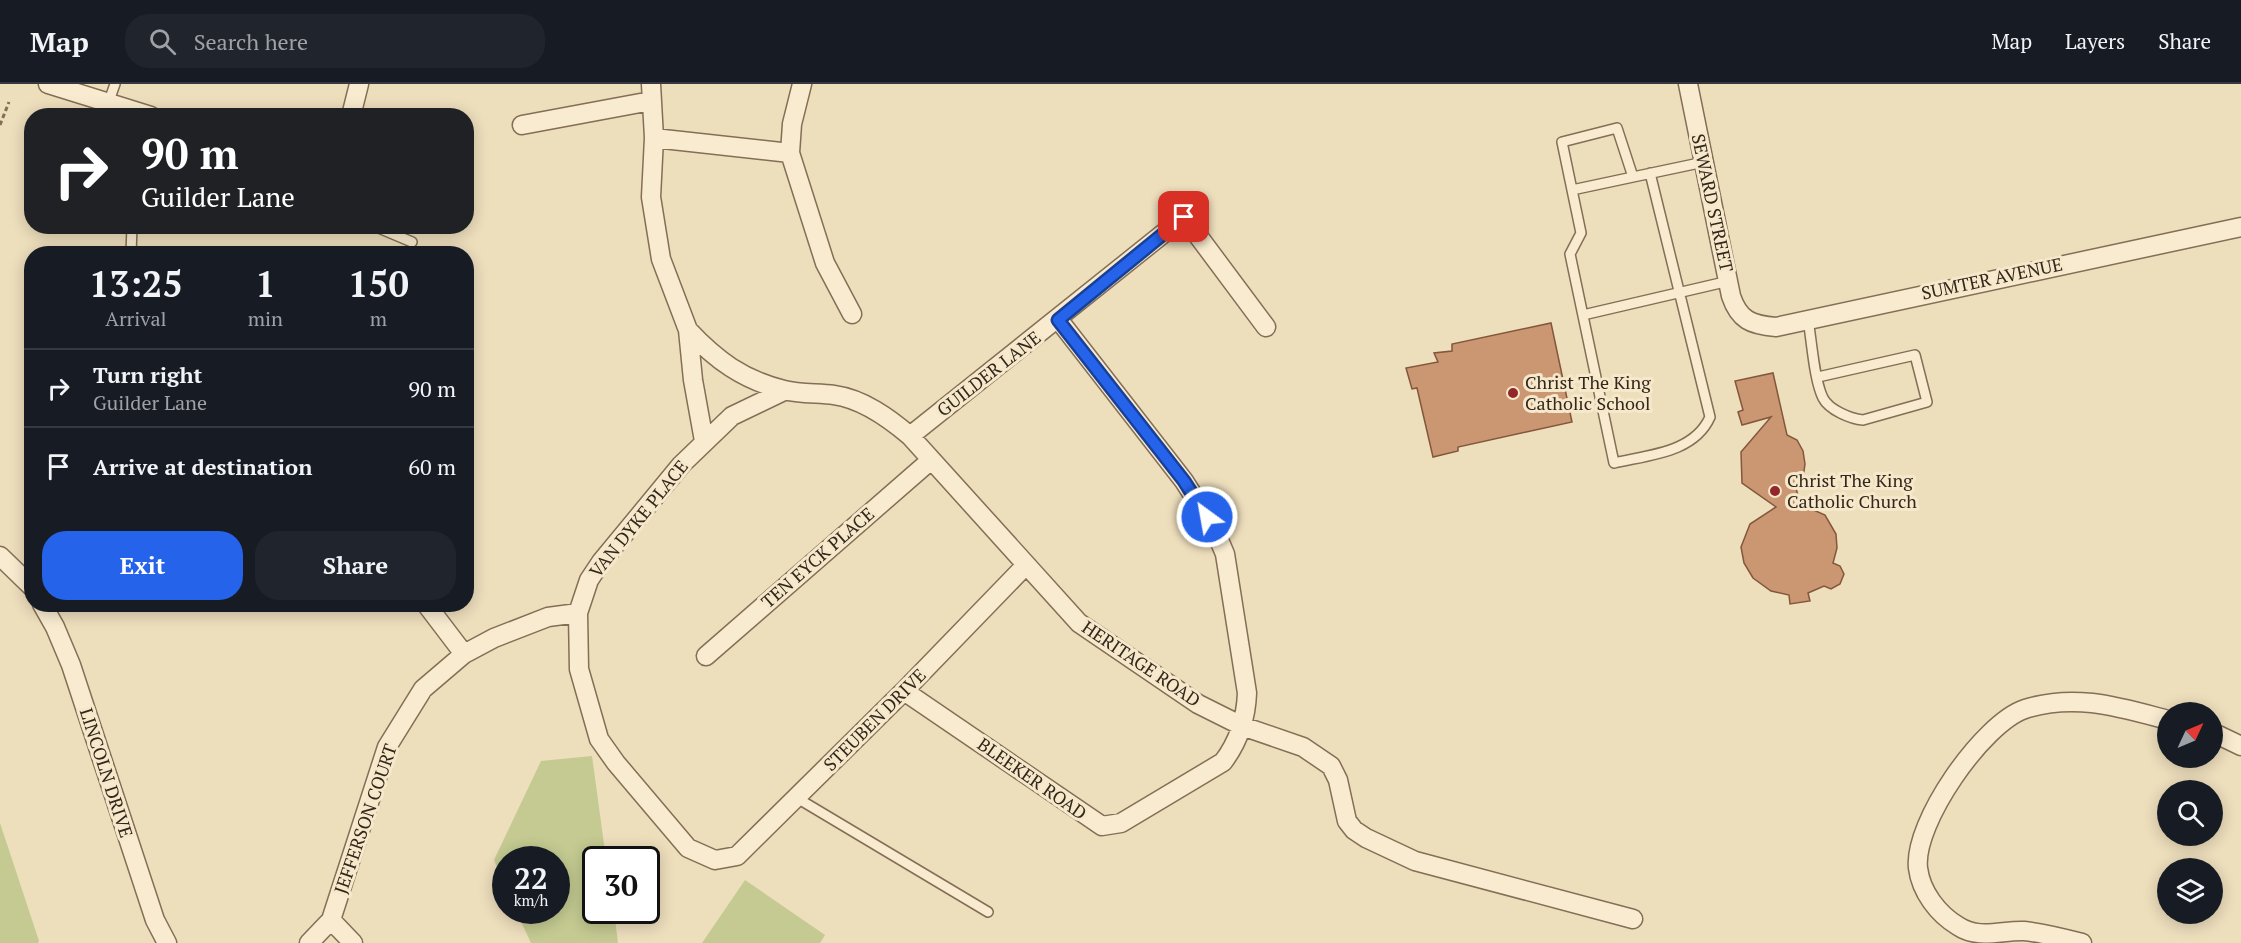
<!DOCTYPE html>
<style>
body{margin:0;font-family:"PT Serif",serif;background:#20242c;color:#f1f3f6;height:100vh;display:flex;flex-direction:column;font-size:22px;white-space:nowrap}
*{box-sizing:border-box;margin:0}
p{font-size:20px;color:#9ea1a6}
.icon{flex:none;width:33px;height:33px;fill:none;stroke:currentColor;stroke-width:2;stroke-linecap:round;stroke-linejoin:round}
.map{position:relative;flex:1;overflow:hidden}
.sheet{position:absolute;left:24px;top:162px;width:450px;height:366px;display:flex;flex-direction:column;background:#171b24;border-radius:24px;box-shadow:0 3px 15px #0003}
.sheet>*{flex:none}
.guide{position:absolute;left:24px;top:24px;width:450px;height:126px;border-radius:24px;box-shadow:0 3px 15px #0003;background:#202124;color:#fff;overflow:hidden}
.needle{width:39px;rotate:46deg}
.tools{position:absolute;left:2157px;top:618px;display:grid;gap:12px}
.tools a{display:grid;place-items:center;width:66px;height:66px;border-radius:50%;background:#171b24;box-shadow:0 3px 15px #0003;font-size:30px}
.speed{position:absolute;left:492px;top:762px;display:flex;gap:12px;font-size:30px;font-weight:700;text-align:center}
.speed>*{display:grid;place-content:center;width:78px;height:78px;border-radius:50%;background:#171b24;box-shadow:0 3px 15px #0003;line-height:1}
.speed small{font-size:15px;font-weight:400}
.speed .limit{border:3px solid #111;border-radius:9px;background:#fff;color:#111}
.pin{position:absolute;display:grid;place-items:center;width:51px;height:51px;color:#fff;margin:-26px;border-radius:12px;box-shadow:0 3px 9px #0006}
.me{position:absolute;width:66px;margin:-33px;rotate:328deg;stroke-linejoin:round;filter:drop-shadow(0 0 4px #0008)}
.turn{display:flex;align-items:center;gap:21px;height:126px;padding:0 18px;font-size:27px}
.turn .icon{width:78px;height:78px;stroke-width:2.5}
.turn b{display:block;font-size:42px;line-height:51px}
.eta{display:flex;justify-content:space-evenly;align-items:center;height:102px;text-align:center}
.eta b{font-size:36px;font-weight:700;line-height:42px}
.action{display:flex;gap:12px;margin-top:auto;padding:12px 18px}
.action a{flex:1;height:69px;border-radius:24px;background:#2563eb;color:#fff;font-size:24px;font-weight:700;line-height:69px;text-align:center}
.action a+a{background:#20242c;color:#f1f3f6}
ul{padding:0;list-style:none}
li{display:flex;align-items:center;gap:18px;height:78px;padding:0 18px;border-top:2px solid #363941}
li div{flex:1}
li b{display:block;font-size:22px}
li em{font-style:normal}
header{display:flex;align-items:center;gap:36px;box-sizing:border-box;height:84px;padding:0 30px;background:#171b24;border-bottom:2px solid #363941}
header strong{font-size:28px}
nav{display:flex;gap:33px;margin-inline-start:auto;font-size:21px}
.search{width:420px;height:54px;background:#20242c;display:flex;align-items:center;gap:15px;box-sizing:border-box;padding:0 21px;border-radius:24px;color:#9ea1a6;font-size:22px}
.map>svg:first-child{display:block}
.green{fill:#c4ca91}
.building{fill:#cb9672;stroke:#83573c;stroke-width:1.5}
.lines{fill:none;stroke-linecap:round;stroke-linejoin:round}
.service-casing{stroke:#846e56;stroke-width:12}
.minor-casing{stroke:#846e56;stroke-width:21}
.path{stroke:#846e56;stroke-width:3;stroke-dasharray:4.5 3;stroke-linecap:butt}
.service{stroke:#f8ebcf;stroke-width:9}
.minor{stroke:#f8ebcf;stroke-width:18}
.route-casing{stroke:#184099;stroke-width:15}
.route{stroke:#2563eb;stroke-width:10}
.poi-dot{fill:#922628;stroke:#f5e8cb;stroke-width:2}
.labels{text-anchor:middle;stroke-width:6;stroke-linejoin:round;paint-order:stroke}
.street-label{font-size:18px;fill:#33261b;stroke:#f5e8cb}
.poi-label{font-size:18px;fill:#33261b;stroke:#f5e8cb;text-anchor:start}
</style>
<header>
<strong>Map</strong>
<div class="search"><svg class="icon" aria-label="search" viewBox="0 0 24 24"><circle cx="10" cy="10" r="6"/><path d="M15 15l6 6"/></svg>Search here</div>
<nav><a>Map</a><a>Layers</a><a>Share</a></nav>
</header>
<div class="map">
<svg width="2241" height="859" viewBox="0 0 2241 859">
<rect width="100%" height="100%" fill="#eddebc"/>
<!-- green -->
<path class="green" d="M 592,672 L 606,775 L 596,776 L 596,826 L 614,827 L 618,859 L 531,859 L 516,827 L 556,826 L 556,776 L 506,776 L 505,803 L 494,776 L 541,677 Z
M 0,739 L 39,857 L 38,859 L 0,859 Z
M 745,796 L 825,851 L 820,859 L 702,859 Z"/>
<!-- building -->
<path class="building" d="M 1551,239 L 1572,338 L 1458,363 L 1458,367 L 1433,373 L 1417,304 L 1412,305 L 1406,284 L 1438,278 L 1434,269 L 1452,267 L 1452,260 Z
M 1773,289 L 1787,351 L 1797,356 L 1803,367 L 1805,380 L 1803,394 L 1796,404 L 1800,420 L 1825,431 L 1836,450 L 1837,464 L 1833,479 L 1840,482 L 1844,490 L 1840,500 L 1831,505 L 1824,502 L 1808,509 L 1810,517 L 1790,520 L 1789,511 L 1771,507 L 1753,494 L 1744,479 L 1741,463 L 1750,440 L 1776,423 L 1742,399 L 1741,368 L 1771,333 L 1742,341 L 1738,328 L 1743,326 L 1735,297 Z"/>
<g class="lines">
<defs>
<path id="service" d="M 109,17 L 115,0
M 1650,89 L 1710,333 C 1694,369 1648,371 1614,379 L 1570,170 L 1581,149 L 1562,58 L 1617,44 L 1633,93 L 1704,78
M 1572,106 L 1633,93
M 374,142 L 412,158
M 131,170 L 132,142
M 1583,231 L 1729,197
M 1808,236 C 1812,258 1814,296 1823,314 C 1829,326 1851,335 1863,336 L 1927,318 L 1915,271 L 1818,293
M 797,714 L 988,828"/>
<path id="minor" d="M 48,0 L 151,32
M 651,0 L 654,54 L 651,113 L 661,175 L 688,246 L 693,296 L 704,357
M 802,0 L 792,40 L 790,69 L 825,179 L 852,230
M 1688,0 L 1731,212 C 1739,236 1751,241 1776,243 L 2241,143
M 351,32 L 359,0
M 522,41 L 651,17
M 654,54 L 790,69
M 688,246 C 716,276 743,296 784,306 C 799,310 818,309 834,311 C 863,315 889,334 910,352 L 1079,539 L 1198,620 L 1242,642 L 1303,663 L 1331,682 L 1338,696 L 1347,737 L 1354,746 L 1366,754 L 1415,777 L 1633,835
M 784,307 L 732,332 L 681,381 L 601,478 L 589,496 L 578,529 L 579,585 L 599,655 L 616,679 L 688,764 L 715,776 L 737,772 L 904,607 L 1026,481
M 910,352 L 1184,133 L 1266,243
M 0,472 L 32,503
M 42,520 L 55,543 L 71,581 L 155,836 L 167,859
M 426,520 L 464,570
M 706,572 L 931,376
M 904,607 L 1102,742 L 1121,739 L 1223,678 C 1239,657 1246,635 1247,609 L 1225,470 L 1214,444 L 1184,397 L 1058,235
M 2212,648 L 2241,662
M 331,836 L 353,859
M 309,859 L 331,836 L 387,663 L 423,605 L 464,570 L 494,554 L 548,533 L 578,529
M 2082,859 C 2063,854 2044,849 2024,847 C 2002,846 1979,856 1958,842 C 1938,830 1921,808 1918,784 C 1913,739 1983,639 2025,625 C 2075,609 2119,623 2168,636"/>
</defs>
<!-- service casing -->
<use href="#service" class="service-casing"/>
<!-- minor casing -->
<use href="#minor" class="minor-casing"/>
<!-- path -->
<path class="path" d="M 0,41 L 9,18"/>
<!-- service -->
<use href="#service" class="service"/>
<!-- minor -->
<use href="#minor" class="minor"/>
</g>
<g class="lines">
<defs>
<path id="route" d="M 1184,133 L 1058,236 L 1184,397 L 1207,433"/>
</defs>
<!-- route casing -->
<use href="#route" class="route-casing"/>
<!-- route -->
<use href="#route" class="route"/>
</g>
<!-- markers -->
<g class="poi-dot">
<circle cx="1513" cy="309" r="6"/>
<circle cx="1775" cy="407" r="6"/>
</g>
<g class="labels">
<!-- street labels -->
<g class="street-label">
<text transform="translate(1712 119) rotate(78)" y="6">SEWARD STREET</text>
<text transform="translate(1992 195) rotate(-12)" y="6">SUMTER AVENUE</text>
<text transform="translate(989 290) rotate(-38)" y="6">GUILDER LANE</text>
<text transform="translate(639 435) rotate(-51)" y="6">VAN DYKE PLACE</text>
<text transform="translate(818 474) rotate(-41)" y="6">TEN EYCK PLACE</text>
<text transform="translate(1141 580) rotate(34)" y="6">HERITAGE ROAD</text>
<text transform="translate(875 636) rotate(-45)" y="6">STEUBEN DRIVE</text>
<text transform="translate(106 689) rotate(72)" y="6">LINCOLN DRIVE</text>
<text transform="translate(1032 695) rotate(35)" y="6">BLEEKER ROAD</text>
<text transform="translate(366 735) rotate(-71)" y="6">JEFFERSON COURT</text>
</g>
<!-- poi labels -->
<g class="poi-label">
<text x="1525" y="305">Christ The King<tspan x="1525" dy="21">Catholic School</tspan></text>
<text x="1787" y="403">Christ The King<tspan x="1787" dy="21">Catholic Church</tspan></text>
</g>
</g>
</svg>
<div class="tools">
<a><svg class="needle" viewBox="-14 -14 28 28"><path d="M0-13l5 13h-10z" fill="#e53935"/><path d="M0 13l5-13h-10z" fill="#9ea1a6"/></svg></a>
<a><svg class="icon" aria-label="search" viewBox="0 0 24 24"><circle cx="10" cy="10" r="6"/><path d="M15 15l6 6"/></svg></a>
<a><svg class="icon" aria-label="layers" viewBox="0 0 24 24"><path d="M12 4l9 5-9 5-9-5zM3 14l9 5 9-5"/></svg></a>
</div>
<div class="speed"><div>22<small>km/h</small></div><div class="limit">30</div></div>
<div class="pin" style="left:1184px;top:133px;background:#d93025"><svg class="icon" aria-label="arrive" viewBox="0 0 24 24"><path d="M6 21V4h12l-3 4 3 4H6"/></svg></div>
<svg class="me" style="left:1207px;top:433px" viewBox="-20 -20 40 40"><circle r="17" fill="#2563eb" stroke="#fff" stroke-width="3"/><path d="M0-11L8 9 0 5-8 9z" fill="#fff"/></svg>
<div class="guide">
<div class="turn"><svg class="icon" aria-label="right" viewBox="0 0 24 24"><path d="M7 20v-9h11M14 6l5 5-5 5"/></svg><div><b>90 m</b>Guilder Lane</div></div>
</div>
<section class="sheet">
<div class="eta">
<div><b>13:25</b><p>Arrival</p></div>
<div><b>1</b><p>min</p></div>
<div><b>150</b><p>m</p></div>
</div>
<ul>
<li><svg class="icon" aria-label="right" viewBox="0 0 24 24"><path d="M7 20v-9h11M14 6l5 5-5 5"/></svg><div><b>Turn right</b><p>Guilder Lane</p></div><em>90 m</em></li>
<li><svg class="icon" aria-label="arrive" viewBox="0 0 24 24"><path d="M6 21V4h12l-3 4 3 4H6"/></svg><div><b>Arrive at destination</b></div><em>60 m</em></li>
</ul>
<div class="action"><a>Exit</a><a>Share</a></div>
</section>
</div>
